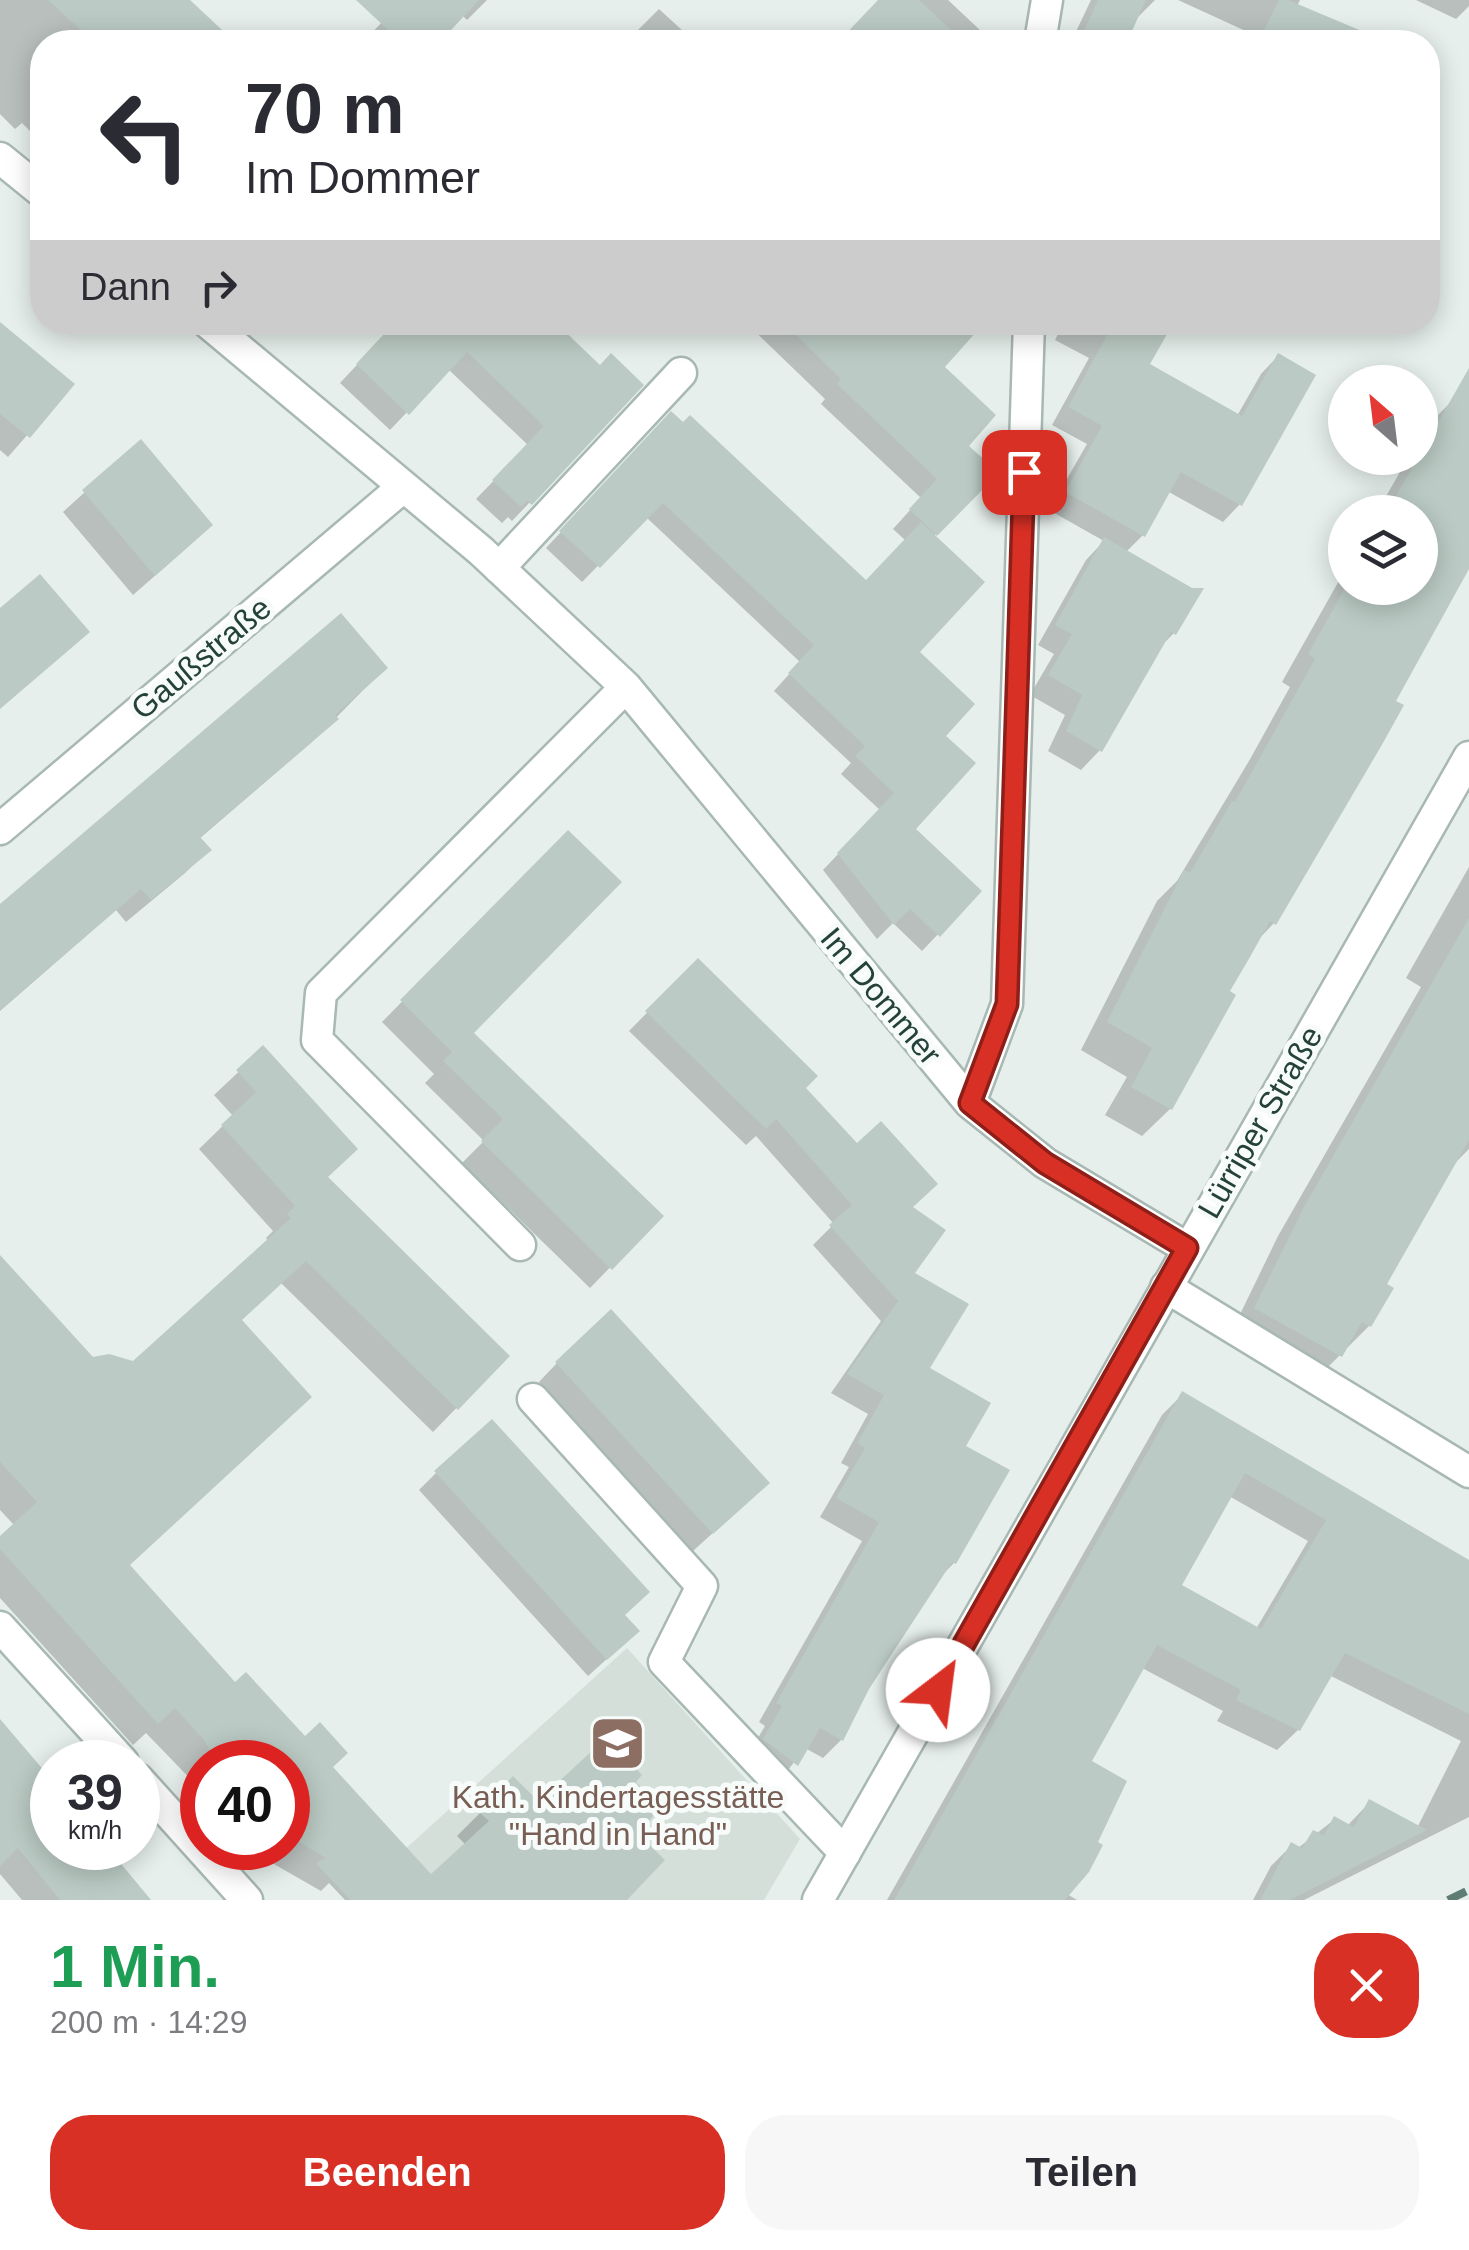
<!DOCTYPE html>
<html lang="de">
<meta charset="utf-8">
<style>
body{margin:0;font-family:Arial,sans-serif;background:#f7f7f7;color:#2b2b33;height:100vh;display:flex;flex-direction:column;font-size:38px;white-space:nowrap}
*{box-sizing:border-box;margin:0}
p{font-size:32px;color:#7c7c81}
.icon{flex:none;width:55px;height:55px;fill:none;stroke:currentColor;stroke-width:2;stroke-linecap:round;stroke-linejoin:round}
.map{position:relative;height:1900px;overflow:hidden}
.drawer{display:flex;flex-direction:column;background:#fff;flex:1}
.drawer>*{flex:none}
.banner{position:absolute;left:30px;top:30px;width:1410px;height:305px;border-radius:40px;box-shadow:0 5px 25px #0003;background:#fff;color:#2b2b33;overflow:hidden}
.needle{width:65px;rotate:332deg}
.controls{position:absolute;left:1328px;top:365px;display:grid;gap:20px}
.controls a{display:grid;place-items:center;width:110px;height:110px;border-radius:50%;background:#fff;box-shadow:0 5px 25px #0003;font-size:50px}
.speed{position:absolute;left:30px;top:1740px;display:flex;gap:20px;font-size:50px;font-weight:700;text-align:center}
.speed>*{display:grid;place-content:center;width:130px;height:130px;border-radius:50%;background:#fff;box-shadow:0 5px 25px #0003;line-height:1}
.speed small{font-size:25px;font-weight:400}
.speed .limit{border:15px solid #d22;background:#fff;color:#111}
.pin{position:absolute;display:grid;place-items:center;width:85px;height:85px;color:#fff;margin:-42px;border-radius:20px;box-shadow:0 5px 15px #0006}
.me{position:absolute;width:110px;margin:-55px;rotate:30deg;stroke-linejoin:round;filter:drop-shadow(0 0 8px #0008)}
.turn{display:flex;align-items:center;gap:35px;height:210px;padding:0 50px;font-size:45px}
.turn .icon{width:130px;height:130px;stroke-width:2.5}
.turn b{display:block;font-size:70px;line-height:85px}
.then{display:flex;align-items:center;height:95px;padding:0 50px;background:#0003;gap:20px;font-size:38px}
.round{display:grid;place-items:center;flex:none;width:105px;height:105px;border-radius:40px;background:#f7f7f7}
.head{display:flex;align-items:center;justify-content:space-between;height:170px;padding:0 50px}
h1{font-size:60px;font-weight:800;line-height:75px;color:#1e9e55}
.primary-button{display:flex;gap:20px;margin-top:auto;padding:20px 50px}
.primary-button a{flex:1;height:115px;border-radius:40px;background:#d93025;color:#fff;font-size:40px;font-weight:800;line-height:115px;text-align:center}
.primary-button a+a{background:#f7f7f7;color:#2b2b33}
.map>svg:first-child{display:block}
.built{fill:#d4dfda}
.shadow{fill:#0003;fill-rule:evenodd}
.building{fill:#bbcac4;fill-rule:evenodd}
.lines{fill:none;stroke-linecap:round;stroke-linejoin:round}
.service-casing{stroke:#a8b8b2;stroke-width:35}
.minor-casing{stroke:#a8b8b2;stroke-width:35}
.tertiary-casing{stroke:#a8b8b2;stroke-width:35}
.service{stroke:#fff;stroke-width:30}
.minor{stroke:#fff;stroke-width:30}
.tertiary{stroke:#fff;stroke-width:30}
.rail{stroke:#5f7d75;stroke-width:8;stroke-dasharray:20 10;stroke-linecap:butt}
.route-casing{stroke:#8d1f18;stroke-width:25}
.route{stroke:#d93025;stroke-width:18}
.labels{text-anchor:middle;stroke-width:10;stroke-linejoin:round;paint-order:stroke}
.street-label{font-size:32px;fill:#24423a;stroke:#f7fbf9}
.education-label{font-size:32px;fill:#785e54;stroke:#f7fbf9}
</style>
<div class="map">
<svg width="1469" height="1900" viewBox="0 0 1469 1900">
<rect width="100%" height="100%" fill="#e6efeb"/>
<!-- built -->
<path class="built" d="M 627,1648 L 800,1839 L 764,1900 L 349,1900 Z"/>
<!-- shadow -->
<path class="shadow" d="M 0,0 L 187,0 L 232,42 L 42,42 L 42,143 L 22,123 L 15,129 L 0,114 Z
M 403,0 L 487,0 L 467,20 L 463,16 L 438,42 L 363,42 Z
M 880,0 L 948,0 L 981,31 L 970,42 L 840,42 Z
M 1091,0 L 1155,0 L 1113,42 L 1071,42 Z
M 1178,0 L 1300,0 L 1297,6 L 1329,20 L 1318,42 L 1246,42 L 1250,33 Z
M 1416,0 L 1469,0 L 1469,6 L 1456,19 Z
M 659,9 L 695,42 L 626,42 Z
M 397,322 L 600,368 L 641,385 L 512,521 L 508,517 L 502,523 L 476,499 L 528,445 L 448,369 L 390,430 L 340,383 Z
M 745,322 L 982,322 L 941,367 L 966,446 L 995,473 L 933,537 L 917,652 L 942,736 L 913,829 L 979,891 L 922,951 L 893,923 L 877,939 L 823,870 L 880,810 L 841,774 L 851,763 L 774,691 L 800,662 L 646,517 L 582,582 L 546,548 L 656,430 L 865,583 L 905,540 L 893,529 L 921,498 L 821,404 L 825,399 Z
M 1064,322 L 1171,322 L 1147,364 L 1237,416 L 1261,374 L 1278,356 L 1240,504 L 1223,522 L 1167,491 L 1143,535 L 1126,552 L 1174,633 L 1158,649 L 1100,750 L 1081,770 L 1048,751 L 1065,715 L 1030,695 L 1054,654 L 1038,645 L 1086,560 L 1104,541 L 1049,510 L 1087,444 L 1052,425 L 1089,358 L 1055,340 Z
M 0,326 L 71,385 L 8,457 L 0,450 Z
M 1469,399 L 1469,566 L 1274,923 L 1256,942 L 1227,992 L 1170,1109 L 1142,1136 L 1105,1115 L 1127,1077 L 1081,1050 L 1157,901 L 1177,881 L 1249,761 L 1290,687 L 1282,682 L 1345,570 L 1345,588 L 1420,588 L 1420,512 L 1377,512 L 1408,458 L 1420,458 L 1420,437 L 1425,428 L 1453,400 Z
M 140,442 L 190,545 L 133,595 L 63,512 Z
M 385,668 L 312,742 L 199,839 L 208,850 L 185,873 L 126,922 L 116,910 L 0,1011 L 0,907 Z
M 568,833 L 471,1033 L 660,1216 L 590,1288 L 462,1163 L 484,1141 L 425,1083 L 434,1074 L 382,1022 Z
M 1469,867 L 1469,1149 L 1450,1168 L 1383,1285 L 1369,1326 L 1313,1382 L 1230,1335 L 1278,1236 L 1421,987 L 1406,978 Z
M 698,961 L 802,1088 L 910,1208 L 912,1274 L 926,1369 L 963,1447 L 954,1563 L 936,1581 L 867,1688 L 841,1740 L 823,1758 L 805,1748 L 778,1783 L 746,1758 L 765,1726 L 759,1722 L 862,1541 L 820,1517 L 849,1467 L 841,1463 L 868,1414 L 831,1393 L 881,1321 L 813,1245 L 834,1224 L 756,1136 L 746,1145 L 629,1031 Z
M 263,1049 L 325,1178 L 507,1356 L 433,1432 L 281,1283 L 240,1321 L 127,1566 L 235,1686 L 329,1767 L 431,1877 L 466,1845 L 457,1836 L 513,1780 L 538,1804 L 632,1782 L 635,1834 L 625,1900 L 345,1900 L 329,1883 L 321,1891 L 272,1863 L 257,1848 L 288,1848 L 288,1762 L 202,1762 L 202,1791 L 146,1733 L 133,1745 L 0,1598 L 0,1540 L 15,1526 L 0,1510 L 0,1288 L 92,1360 L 134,1364 L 269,1242 L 266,1238 L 273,1231 L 199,1149 L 233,1116 L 214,1095 Z
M 557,1363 L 748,1501 L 693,1551 L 539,1382 Z
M 1182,1395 L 1469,1563 L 1469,1817 L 1304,1900 L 1253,1900 L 1271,1866 L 1292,1845 L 1298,1848 L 1335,1819 L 1347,1826 L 1370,1802 L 1417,1828 L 1461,1741 L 1329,1675 L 1298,1730 L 1277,1750 L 1217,1721 L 1223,1711 L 1142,1668 L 1089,1762 L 1067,1894 L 1077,1900 L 887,1900 L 1162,1415 ZM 1229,1496 L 1308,1541 L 1256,1629 L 1179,1586 Z
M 436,1473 L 622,1615 L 619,1648 L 588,1676 L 419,1490 Z
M 0,1724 L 52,1784 L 52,1848 L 105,1848 L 145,1900 L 22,1900 L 0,1874 Z"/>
<!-- building -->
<path class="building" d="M 48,0 L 190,0 L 235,42 L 94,42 Z
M 356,0 L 479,0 L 440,42 L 401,42 Z
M 878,0 L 919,0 L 964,42 L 838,42 Z
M 1098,0 L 1146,0 L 1127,42 L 1079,42 Z
M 1279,0 L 1288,0 L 1388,42 L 1289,42 L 1264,30 Z
M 0,322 L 75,384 L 30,438 L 0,414 Z
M 395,322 L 555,322 L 600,365 L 611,353 L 644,385 L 532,505 L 527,501 L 521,507 L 492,480 L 544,426 L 467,352 L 409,415 L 356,364 Z
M 783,322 L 985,322 L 945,367 L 996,415 L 969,446 L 999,473 L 937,536 L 909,509 L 937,479 L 837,384 L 841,379 Z
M 1114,322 L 1174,322 L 1150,364 L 1242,416 L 1278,353 L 1316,375 L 1242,506 L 1181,472 L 1145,537 L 1065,492 L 1102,426 L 1068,407 Z
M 1469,368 L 1469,569 L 1396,701 L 1404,705 L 1383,743 L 1276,925 L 1270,921 L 1250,957 L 1230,991 L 1236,995 L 1172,1110 L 1131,1087 L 1152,1048 L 1107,1022 L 1184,870 L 1190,873 L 1232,801 L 1235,802 L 1315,659 L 1308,654 L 1345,588 L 1420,588 L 1420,512 L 1387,512 Z
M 671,411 L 683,422 L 690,415 L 866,580 L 921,522 L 985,582 L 920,652 L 975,704 L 946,736 L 976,763 L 916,829 L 982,891 L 940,937 L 910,909 L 894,925 L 837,853 L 894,793 L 855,756 L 865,746 L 788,673 L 814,645 L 663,503 L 600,568 L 559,531 Z
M 141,439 L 213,525 L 155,576 L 82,490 Z
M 1104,537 L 1192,588 L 1204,588 L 1176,635 L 1171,632 L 1102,752 L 1066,731 L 1082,695 L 1048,675 L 1072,634 L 1055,625 Z
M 40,574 L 90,632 L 0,709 L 0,608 Z
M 341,613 L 388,668 L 335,715 L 339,719 L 200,837 L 212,850 L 151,900 L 141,889 L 0,1010 L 0,904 Z
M 568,830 L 622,882 L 474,1033 L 664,1216 L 612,1270 L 481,1141 L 503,1119 L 443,1061 L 452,1052 L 400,1000 Z
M 1469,918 L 1469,1140 L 1387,1284 L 1394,1288 L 1371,1327 L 1362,1322 L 1342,1357 L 1254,1308 L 1304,1207 Z
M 698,958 L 818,1076 L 806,1088 L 857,1143 L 881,1121 L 938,1184 L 913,1207 L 946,1230 L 915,1273 L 969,1304 L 930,1368 L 991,1403 L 966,1446 L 1010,1470 L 956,1564 L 952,1562 L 869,1689 L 843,1741 L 820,1728 L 798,1766 L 763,1739 L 782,1706 L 776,1703 L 879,1522 L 836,1498 L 865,1448 L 857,1443 L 884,1395 L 847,1374 L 898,1301 L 829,1225 L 852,1205 L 776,1119 L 766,1129 L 645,1011 Z
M 263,1045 L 358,1149 L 328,1177 L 510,1356 L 458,1410 L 306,1261 L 242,1320 L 312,1397 L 130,1565 L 235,1682 L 246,1672 L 305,1736 L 320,1722 L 348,1753 L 333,1767 L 431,1874 L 489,1821 L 478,1811 L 513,1776 L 538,1801 L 607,1737 L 642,1775 L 636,1782 L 660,1808 L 638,1834 L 665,1860 L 627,1900 L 350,1900 L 316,1863 L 326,1858 L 288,1835 L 288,1762 L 216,1762 L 204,1740 L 175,1708 L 158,1724 L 0,1549 L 0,1536 L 37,1502 L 0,1462 L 0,1255 L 93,1357 L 109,1354 L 133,1361 L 291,1218 L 287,1214 L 295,1206 L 221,1125 L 256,1092 L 236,1070 Z
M 611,1309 L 770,1483 L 713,1534 L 555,1362 Z
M 1182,1391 L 1469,1560 L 1469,1714 L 1345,1653 L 1300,1731 L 1236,1700 L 1241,1690 L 1157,1645 L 1092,1761 L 1127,1781 L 1098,1842 L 1103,1845 L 1089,1872 L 1065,1900 L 894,1900 ZM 1245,1473 L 1326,1520 L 1261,1629 L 1182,1585 Z
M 492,1419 L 650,1592 L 625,1615 L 640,1631 L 607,1660 L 434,1471 Z
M 0,1719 L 52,1780 L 52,1848 L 108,1848 L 151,1900 L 60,1900 L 18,1848 L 0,1866 Z
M 1369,1799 L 1427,1830 L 1290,1900 L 1260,1900 L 1291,1842 L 1302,1848 L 1313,1830 L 1324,1835 L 1334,1816 L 1354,1827 Z"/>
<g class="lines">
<defs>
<path id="service" d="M 499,568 L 681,373
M 1166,1287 L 1469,1472"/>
<path id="minor" d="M 1040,42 L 1047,0
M 0,158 L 42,192
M 207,322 L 481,551 L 626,687 L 970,1103 L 1045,1163 L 1187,1248
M 0,829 L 403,487
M 970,1103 L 1007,1004 L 1029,322
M 520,1245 L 317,1040 L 321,993 L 626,687
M 533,1399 L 702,1586 L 664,1662 L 845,1853
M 0,1627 L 123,1762
M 138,1779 L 247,1900"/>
<path id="tertiary" d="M 818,1900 L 1469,757"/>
</defs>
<!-- service casing -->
<use href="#service" class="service-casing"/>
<!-- minor casing -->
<use href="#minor" class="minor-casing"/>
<!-- tertiary casing -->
<use href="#tertiary" class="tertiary-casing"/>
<!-- service -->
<use href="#service" class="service"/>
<!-- minor -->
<use href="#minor" class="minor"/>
<!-- tertiary -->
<use href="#tertiary" class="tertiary"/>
<!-- rail -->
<path class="rail" d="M 1448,1900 L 1469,1890"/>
</g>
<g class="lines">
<defs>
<path id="route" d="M 938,1690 L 1187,1248 L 1045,1163 L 970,1103 L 1007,1004 L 1024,472"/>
</defs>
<!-- route casing -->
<use href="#route" class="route-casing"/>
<!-- route -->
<use href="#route" class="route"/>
</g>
<!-- icons -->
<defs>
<symbol id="school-square" viewBox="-11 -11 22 22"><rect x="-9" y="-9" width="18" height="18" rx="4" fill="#8d6e63" stroke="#f7fbf9"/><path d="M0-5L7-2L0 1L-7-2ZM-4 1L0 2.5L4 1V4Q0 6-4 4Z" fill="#fff"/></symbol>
</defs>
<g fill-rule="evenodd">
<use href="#school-square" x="586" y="1712" width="63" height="63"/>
</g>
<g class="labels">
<!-- street labels -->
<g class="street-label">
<text transform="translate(201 658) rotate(-40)" y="11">Gaußstraße</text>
<text transform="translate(881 996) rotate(50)" y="11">Im Dommer</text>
<text transform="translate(1260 1122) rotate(-60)" y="11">Lürriper Straße</text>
</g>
<!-- education labels -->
<g class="education-label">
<text x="618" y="1808">Kath. Kindertagesstätte<tspan x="618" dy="37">"Hand in Hand"</tspan></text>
</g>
</g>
</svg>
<div class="controls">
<a><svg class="needle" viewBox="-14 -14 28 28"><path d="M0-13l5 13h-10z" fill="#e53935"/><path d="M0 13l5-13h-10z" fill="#7c7c81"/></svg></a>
<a><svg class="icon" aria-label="layers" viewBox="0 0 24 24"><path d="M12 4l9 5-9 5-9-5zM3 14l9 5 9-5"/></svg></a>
</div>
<div class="speed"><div>39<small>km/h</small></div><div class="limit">40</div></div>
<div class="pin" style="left:1024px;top:472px;background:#d93025"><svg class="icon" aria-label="arrive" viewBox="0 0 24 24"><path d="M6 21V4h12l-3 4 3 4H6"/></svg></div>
<svg class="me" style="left:938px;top:1690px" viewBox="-20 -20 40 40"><circle r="19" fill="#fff"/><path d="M0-13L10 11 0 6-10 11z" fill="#d93025"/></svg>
<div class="banner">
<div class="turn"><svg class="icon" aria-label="left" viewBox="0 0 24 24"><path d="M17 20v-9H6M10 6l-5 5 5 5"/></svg><div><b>70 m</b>Im Dommer</div></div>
<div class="then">Dann<svg class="icon" aria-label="right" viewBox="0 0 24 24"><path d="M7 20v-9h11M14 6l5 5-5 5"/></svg></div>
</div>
</div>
<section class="drawer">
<div class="head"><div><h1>1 Min.</h1><p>200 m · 14:29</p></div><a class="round" style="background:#d93025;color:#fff"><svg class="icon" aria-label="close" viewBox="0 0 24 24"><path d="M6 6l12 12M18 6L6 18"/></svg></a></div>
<div class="primary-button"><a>Beenden</a><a>Teilen</a></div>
</section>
